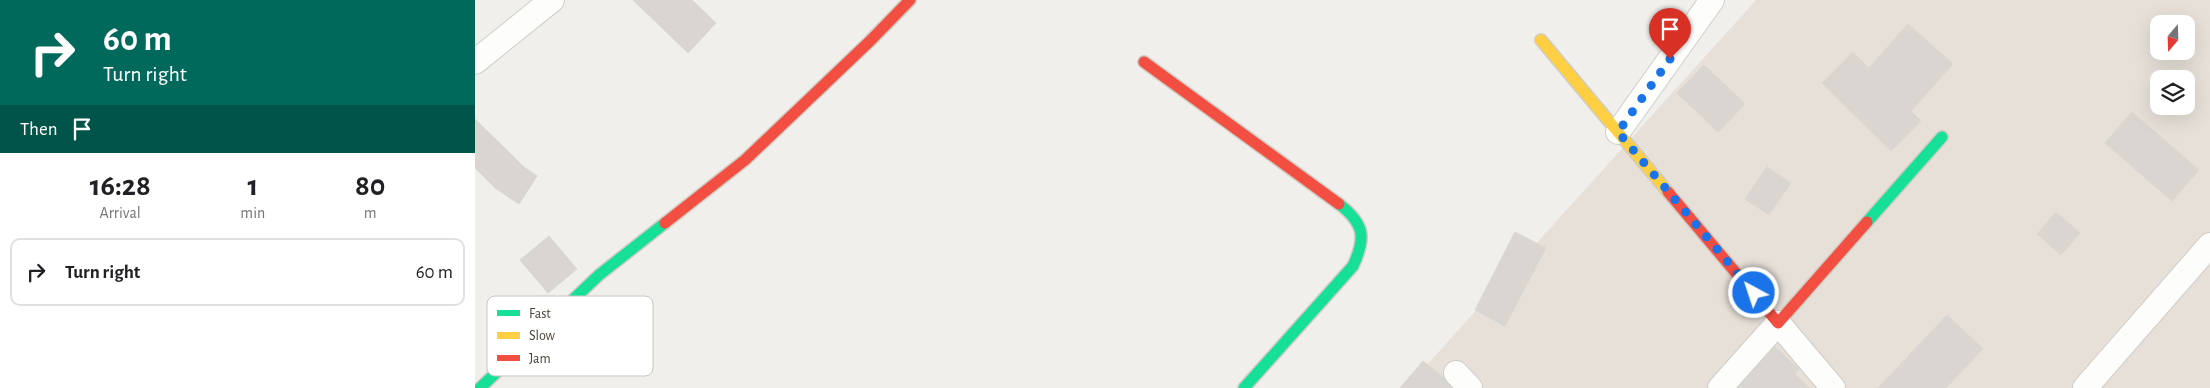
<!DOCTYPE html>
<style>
body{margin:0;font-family:"Alegreya Sans",sans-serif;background:#f2f2f2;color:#202124;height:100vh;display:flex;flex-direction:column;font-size:19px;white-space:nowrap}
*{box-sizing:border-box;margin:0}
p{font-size:16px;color:#757577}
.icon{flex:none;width:28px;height:28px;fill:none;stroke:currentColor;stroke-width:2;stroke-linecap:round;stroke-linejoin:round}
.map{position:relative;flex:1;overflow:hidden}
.sheet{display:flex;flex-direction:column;background:#fff;width:475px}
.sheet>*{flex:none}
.top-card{background:#00695c;color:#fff;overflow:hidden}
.needle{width:32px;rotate:199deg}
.buttons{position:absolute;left:1675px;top:15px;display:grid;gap:10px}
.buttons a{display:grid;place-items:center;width:45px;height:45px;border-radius:10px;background:#fff;box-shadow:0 5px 20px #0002;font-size:25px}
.pin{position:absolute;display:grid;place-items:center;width:42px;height:42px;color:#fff;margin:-51px -21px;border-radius:50% 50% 50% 0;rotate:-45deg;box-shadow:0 0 5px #0007}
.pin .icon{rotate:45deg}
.me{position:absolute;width:55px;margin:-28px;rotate:320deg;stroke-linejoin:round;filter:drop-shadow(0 0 4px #0008)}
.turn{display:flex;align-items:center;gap:18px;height:105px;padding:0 20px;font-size:22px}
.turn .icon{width:65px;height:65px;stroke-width:2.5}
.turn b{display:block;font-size:35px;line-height:42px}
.then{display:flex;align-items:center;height:48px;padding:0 20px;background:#0003;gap:10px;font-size:19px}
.eta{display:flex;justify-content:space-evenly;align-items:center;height:85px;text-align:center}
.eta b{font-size:30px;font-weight:700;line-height:35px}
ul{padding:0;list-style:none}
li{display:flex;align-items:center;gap:15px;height:68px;margin:0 10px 8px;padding:0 10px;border:2px solid #e0e0e0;border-radius:10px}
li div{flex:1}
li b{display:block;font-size:19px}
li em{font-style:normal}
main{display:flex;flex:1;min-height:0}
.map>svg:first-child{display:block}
.residential{fill:#e6e0d8;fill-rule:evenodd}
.building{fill:#d9d6d2;stroke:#dad6d0}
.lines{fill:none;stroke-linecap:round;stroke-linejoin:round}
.street-casing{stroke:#cfcdc8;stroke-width:26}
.fast-casing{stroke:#d1ccc2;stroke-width:14}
.slow-casing{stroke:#d1ccc2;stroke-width:14}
.jam-casing{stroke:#d1ccc2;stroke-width:14}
.street{stroke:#fdfdfc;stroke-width:24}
.fast{stroke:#16e098;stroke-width:11}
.slow{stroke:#ffcf43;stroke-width:11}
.jam{stroke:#f24e42;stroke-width:11}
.route{stroke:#1a73e8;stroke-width:9;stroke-dasharray:0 16.2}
.key{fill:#fff;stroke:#c8c6c3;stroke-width:1}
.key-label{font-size:14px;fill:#484036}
</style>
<main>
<section class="sheet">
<div class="top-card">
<div class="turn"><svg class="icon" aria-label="right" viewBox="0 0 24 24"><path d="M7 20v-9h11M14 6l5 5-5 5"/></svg><div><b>60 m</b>Turn right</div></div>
<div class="then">Then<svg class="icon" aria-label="arrive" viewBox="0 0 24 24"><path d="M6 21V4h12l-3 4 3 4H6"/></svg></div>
</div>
<div class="eta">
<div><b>16:28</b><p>Arrival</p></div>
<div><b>1</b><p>min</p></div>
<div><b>80</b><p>m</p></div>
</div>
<ul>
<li><svg class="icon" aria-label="right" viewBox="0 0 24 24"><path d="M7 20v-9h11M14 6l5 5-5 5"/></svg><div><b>Turn right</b></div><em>60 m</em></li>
</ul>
</section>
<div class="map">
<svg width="1735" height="388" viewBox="0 0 1735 388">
<rect width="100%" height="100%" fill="#f1efeb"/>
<!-- residential -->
<path class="residential" d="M 1281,0 L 1735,0 L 1735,388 L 931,388 ZM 1684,24 L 1711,24 L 1711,51 L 1684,51 ZM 1684,79 L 1711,79 L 1711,106 L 1684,106 Z"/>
<!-- building -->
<path class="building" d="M 158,0 L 217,0 L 241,23 L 213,53 Z
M 1433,24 L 1478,64 L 1436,111 L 1446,121 L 1416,151 L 1347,83 L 1378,52 L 1394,68 Z
M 1229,65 L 1270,104 L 1243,132 L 1202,93 Z
M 1657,112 L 1724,170 L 1697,201 L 1630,143 Z
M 0,119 L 49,167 L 62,176 L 44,204 L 20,188 L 0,168 Z
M 1292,167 L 1316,183 L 1294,215 L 1270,199 Z
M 1581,212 L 1605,233 L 1586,255 L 1562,234 Z
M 1040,232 L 1071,248 L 1030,326 L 1000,310 Z
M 74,236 L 102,269 L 73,293 L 45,260 Z
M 1472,315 L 1508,349 L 1471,388 L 1403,388 Z
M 1300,347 L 1324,369 L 1320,374 L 1334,388 L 1263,388 Z
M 948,361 L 969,378 L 976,388 L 925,388 Z"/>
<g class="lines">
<defs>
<path id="street" d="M 0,62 L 77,0
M 1143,132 L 1237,0
M 981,373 L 995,388
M 1245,388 L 1303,323 L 1358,388
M 1610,388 L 1735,245"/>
<path id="fast" d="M 1392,222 L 1467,137
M 5,388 L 124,275 L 190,223
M 769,388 L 878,266 C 891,238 890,224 864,204"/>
<path id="slow" d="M 1066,40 L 1193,192"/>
<path id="jam" d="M 669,62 L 864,204
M 1193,192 L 1303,323 L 1392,222
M 190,223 L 270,160 L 395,41 L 435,0"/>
</defs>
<!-- street casing -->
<use href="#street" class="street-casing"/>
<!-- fast casing -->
<use href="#fast" class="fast-casing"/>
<!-- slow casing -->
<use href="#slow" class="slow-casing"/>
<!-- jam casing -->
<use href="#jam" class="jam-casing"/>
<!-- street -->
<use href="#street" class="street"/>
<!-- fast -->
<use href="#fast" class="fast"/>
<!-- slow -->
<use href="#slow" class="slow"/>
<!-- jam -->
<use href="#jam" class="jam"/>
</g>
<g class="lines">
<!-- route -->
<path class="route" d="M 1195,59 L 1143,132 L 1279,293"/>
</g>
<!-- legend -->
<rect x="12" y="296" width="166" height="80" rx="8" class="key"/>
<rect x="22" y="310" width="23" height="6" fill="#16e098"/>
<rect x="22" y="332" width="23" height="7" fill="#ffcf43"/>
<rect x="22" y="355" width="23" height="6" fill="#f24e42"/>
<g class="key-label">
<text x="54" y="318">Fast</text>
<text x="54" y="340">Slow</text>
<text x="54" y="363">Jam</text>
</g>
</svg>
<div class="buttons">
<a><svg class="needle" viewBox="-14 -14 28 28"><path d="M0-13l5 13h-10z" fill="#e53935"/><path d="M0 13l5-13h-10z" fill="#757577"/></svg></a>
<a><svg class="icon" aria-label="layers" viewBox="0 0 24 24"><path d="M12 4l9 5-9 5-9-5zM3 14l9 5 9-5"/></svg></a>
</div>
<div class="pin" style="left:1195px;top:59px;background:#d93025"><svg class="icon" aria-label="arrive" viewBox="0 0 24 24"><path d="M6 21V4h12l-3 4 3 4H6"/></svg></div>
<svg class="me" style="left:1279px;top:293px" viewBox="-20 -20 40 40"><circle r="17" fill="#1a73e8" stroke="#fff" stroke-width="3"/><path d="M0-11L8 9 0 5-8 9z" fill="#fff"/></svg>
</div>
</main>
